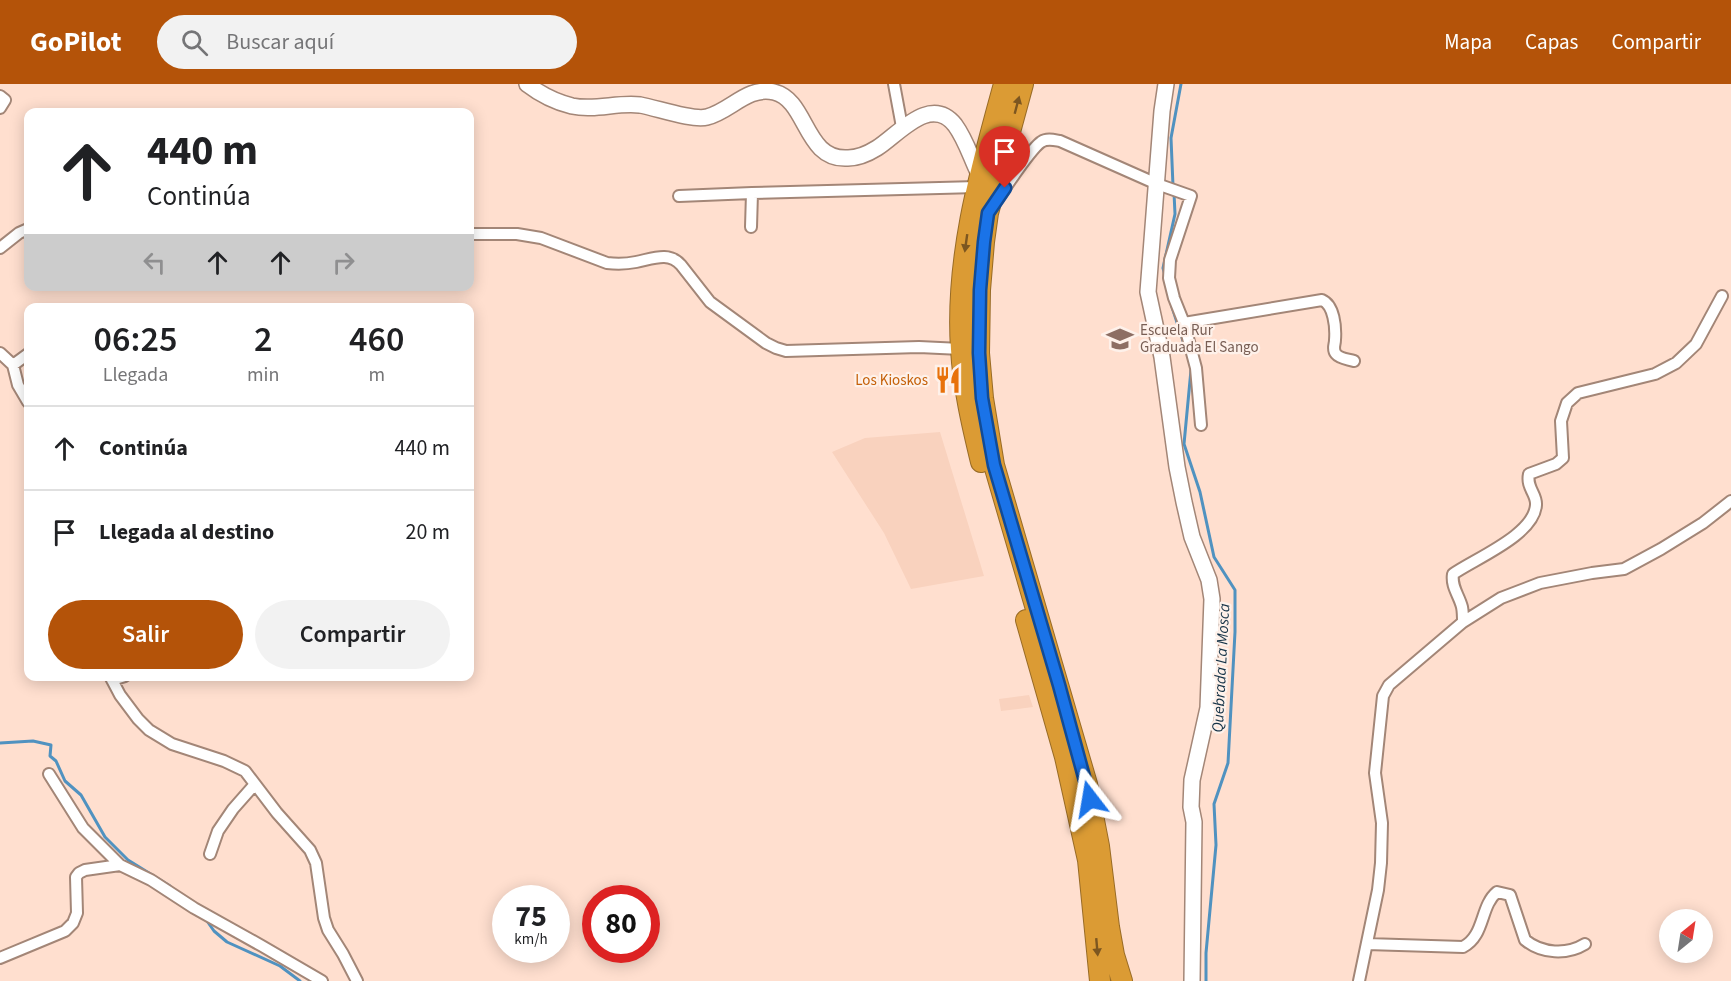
<!DOCTYPE html>
<html lang="es">
<meta charset="utf-8">
<style>
body{margin:0;font-family:"Source Sans 3",sans-serif;background:#f2f2f2;color:#202124;height:100vh;display:flex;flex-direction:column;font-size:22px;white-space:nowrap}
*{box-sizing:border-box;margin:0}
p{font-size:20px;color:#757577}
.icon{flex:none;width:33px;height:33px;fill:none;stroke:currentColor;stroke-width:2;stroke-linecap:round;stroke-linejoin:round}
.map{position:relative;flex:1;overflow:hidden}
.sheet{position:absolute;left:24px;top:219px;width:450px;height:378px;display:flex;flex-direction:column;background:#fff;border-radius:12px;box-shadow:0 3px 15px #0003}
.sheet>*{flex:none}
.top-card{position:absolute;left:24px;top:24px;width:450px;height:183px;border-radius:12px;box-shadow:0 3px 15px #0003;background:#fff;color:#202124;overflow:hidden}
.needle{width:39px;rotate:30deg}
.controls{position:absolute;left:1659px;top:825px;display:grid;gap:12px}
.controls a{display:grid;place-items:center;width:54px;height:54px;border-radius:50%;background:#fff;box-shadow:0 3px 15px #0003;font-size:30px}
.speed{position:absolute;left:492px;top:801px;display:flex;gap:12px;font-size:30px;font-weight:700;text-align:center}
.speed>*{display:grid;place-content:center;width:78px;height:78px;border-radius:50%;background:#fff;box-shadow:0 3px 15px #0003;line-height:1}
.speed small{font-size:15px;font-weight:400}
.speed .limit{border:9px solid #d22;background:#fff;color:#111}
.pin{position:absolute;display:grid;place-items:center;width:51px;height:51px;color:#fff;margin:-62px -26px;border-radius:50% 50% 50% 0;rotate:-45deg;box-shadow:0 0 6px #0007}
.pin .icon{rotate:45deg}
.me{position:absolute;width:66px;margin:-33px;rotate:346deg;stroke-linejoin:round;filter:drop-shadow(0 0 4px #0008)}
.turn{display:flex;align-items:center;gap:21px;height:126px;padding:0 24px;font-size:27px}
.turn .icon{width:78px;height:78px;stroke-width:2.5}
.turn b{display:block;font-size:42px;line-height:51px}
.lanes{display:flex;align-items:center;height:57px;padding:0 24px;background:#0003;justify-content:center;gap:30px;direction:ltr}
.lanes .off{opacity:.35}
.eta{display:flex;justify-content:space-evenly;align-items:center;height:102px;text-align:center}
.eta b{font-size:36px;font-weight:600;line-height:42px}
.action{display:flex;gap:12px;margin-top:auto;padding:12px 24px}
.action a{flex:1;height:69px;border-radius:36px;background:#b45309;color:#fff;font-size:24px;font-weight:600;line-height:69px;text-align:center}
.action a+a{background:#f2f2f2;color:#202124}
ul{padding:0;list-style:none}
li{display:flex;align-items:center;gap:18px;height:84px;padding:0 24px;border-top:2px solid #e0e0e0}
li div{flex:1}
li b{display:block;font-size:22px}
li em{font-style:normal}
header{display:flex;align-items:center;gap:36px;box-sizing:border-box;height:84px;padding:0 30px;background:#b45309;color:#fff}
header strong{font-size:28px}
nav{display:flex;gap:33px;margin-inline-start:auto;font-size:21px}
.search{width:420px;height:54px;background:#f2f2f2;display:flex;align-items:center;gap:15px;box-sizing:border-box;padding:0 21px;border-radius:33px;color:#757577;font-size:22px}
.map>svg:first-child{display:block}
.built{fill:#f9d2be}
.lines{fill:none;stroke-linecap:round;stroke-linejoin:round}
.stream{stroke:#5092c0;stroke-width:3}
.street-casing{stroke:#a38677;stroke-width:14}
.secondary-casing{stroke:#a38677;stroke-width:18}
.highway-casing{stroke:#986b26;stroke-width:22}
.street{stroke:#fff;stroke-width:10}
.secondary{stroke:#fff;stroke-width:15}
.highway{stroke:#db9b34;stroke-width:20}
.oneway{fill:#7c5620}
.route-casing{stroke:#114b97;stroke-width:15}
.route{stroke:#1a73e8;stroke-width:10}
.labels{text-anchor:middle;stroke-width:4.5;stroke-linejoin:round;paint-order:stroke}
.education-label{font-size:15px;fill:#785e54;stroke:#fef1ea;text-anchor:start}
.food-label{font-size:15px;fill:#c56008;stroke:#fef1ea;text-anchor:end}
.water-label{font-size:16px;font-style:italic;fill:#163347;stroke:#fef1ea}
</style>
<header>
<strong>GoPilot</strong>
<div class="search"><svg class="icon" aria-label="search" viewBox="0 0 24 24"><circle cx="10" cy="10" r="6"/><path d="M15 15l6 6"/></svg>Buscar aquí</div>
<nav><a>Mapa</a><a>Capas</a><a>Compartir</a></nav>
</header>
<div class="map">
<svg width="1731" height="897" viewBox="0 0 1731 897">
<rect width="100%" height="100%" fill="#ffdfcf"/>
<!-- built -->
<path class="built" d="M 940,348 L 984,492 L 911,505 L 884,449 L 832,368 L 865,354 Z
M 1029,611 L 1033,623 L 1001,627 L 999,615 Z"/>
<g class="lines">
<!-- stream -->
<path class="stream" d="M 1173,102 L 1171,54 L 1181,0
M 1165,191 L 1163,184 L 1175,130 L 1174,109
M 1172,223 L 1184,260
M 1191,286 L 1184,360 L 1200,408 L 1214,473 L 1235,506 L 1235,548 L 1228,679 L 1214,720 L 1216,761 L 1206,869 L 1206,897
M 0,659 L 33,657 L 51,661 L 50,672 L 56,677 L 65,697 L 81,711 L 105,753 L 128,776 L 170,802
M 207,837 L 214,847 L 227,858 L 280,882 L 300,897"/>
<defs>
<path id="street" d="M 894,0 L 902,43
M 0,12 L 5,16 L 0,24
M 679,112 L 752,109
M 997,116 C 1005,104 1031,65 1041,58 C 1047,54 1054,56 1060,57 L 1157,100 L 1191,112 L 1170,176 L 1169,194 L 1174,214 L 1184,239 L 1196,284 L 1201,341
M 751,143 L 752,109 L 977,103
M 470,150 L 517,150 L 541,154 L 607,179 C 616,180 626,180 636,178 C 652,175 669,167 681,181 L 710,218 L 766,259 L 776,264 L 786,267 L 919,263 L 961,265
M 0,164 L 19,149 L 28,145
M 1184,239 L 1322,216 C 1334,221 1336,243 1335,256 C 1335,261 1332,265 1336,270 C 1340,275 1348,275 1354,277
M 0,269 L 13,281 L 18,301 L 28,318
M 13,281 L 28,270
M 1463,538 C 1463,533 1463,528 1462,523 C 1459,511 1451,503 1453,490 C 1476,474 1534,451 1536,421 C 1537,410 1526,404 1529,390 L 1556,380 L 1563,374 L 1561,337 L 1567,319 L 1578,309 L 1655,290 L 1676,279 L 1696,260 L 1722,212
M 110,592 L 120,611 L 138,635 L 149,646 L 172,660 L 224,677 L 245,687 L 277,729 L 310,766 L 316,779 L 324,834 L 328,846 L 343,870 L 357,897
M 112,596 L 125,592
M 49,690 L 83,744 L 120,781
M 210,770 L 218,747 L 233,725 L 255,700
M 1367,860 L 1463,863 C 1485,852 1480,822 1497,808 L 1510,811 L 1525,856 C 1542,870 1567,871 1585,860
M 0,874 L 65,847 L 73,839 L 77,829 L 76,793 L 79,789 L 85,786 L 120,781 L 151,796 L 194,824 L 262,862 L 322,897
M 1359,897 L 1378,806 L 1381,779 L 1382,739 L 1375,689 L 1383,612 L 1389,601 L 1463,538 L 1501,514 L 1540,499 L 1592,489 L 1624,485 L 1661,465 L 1703,439 L 1731,417"/>
<path id="secondary" d="M 527,0 C 540,10 556,18 572,22 C 595,27 618,18 640,21 C 657,24 693,37 707,33 C 731,27 747,2 774,8 C 808,16 804,77 848,74 C 858,74 869,69 877,64 C 898,51 930,10 955,41 C 966,56 971,74 979,90
M 1166,0 L 1162,27 L 1148,208 L 1162,273 L 1177,383 L 1184,418 L 1192,453 L 1209,496 L 1212,515 L 1208,624 L 1192,696 L 1191,723 L 1194,738 L 1192,897"/>
<path id="highway" d="M 1023,0 L 988,129 L 984,158 L 980,206 L 979,269 L 983,314 L 994,381 L 1087,700 L 1099,762 L 1109,843 L 1114,871 L 1122,897
M 981,378 C 972,341 963,302 961,265 C 955,174 980,87 1004,0
M 1026,536 L 1065,673 L 1088,776 L 1100,897"/>
</defs>
<!-- street casing -->
<use href="#street" class="street-casing"/>
<!-- secondary casing -->
<use href="#secondary" class="secondary-casing"/>
<!-- highway casing -->
<use href="#highway" class="highway-casing"/>
<!-- street -->
<use href="#street" class="street"/>
<!-- secondary -->
<use href="#secondary" class="secondary"/>
<!-- highway -->
<use href="#highway" class="highway"/>
</g>
<!-- one-way arrows -->
<defs><path id="oneway-solid" d="M-6-.8H1V-3.2L6.5 0L1 3.2V.8H-6Z" transform="scale(1.5)"/></defs>
<g class="oneway">
<use href="#oneway-solid" transform="translate(1017 21) rotate(-75)"/>
<use href="#oneway-solid" transform="translate(966 159) rotate(98)"/>
<use href="#oneway-solid" transform="translate(1097 863) rotate(85)"/>
</g>
<g class="lines">
<defs>
<path id="route" d="M 1005,104 L 988,129 L 984,158 L 980,206 L 979,269 L 982,314 L 994,381 L 1059,601 L 1090,715"/>
</defs>
<!-- route casing -->
<use href="#route" class="route-casing"/>
<!-- route -->
<use href="#route" class="route"/>
</g>
<!-- icons -->
<defs>
<symbol id="school-bare" viewBox="-9 -9 18 18"><path d="M0-5L7-2L0 1L-7-2ZM-4 1L0 2.5L4 1V4Q0 6-4 4Z" fill="#8d6e63" stroke="#fef1ea" stroke-width="2.5" paint-order="stroke"/></symbol>
<symbol id="restaurant-bare" viewBox="-9 -9 18 18"><path d="M-5-6h1v4h1v-4h1v4h1v-4h1v5L-1.5 .5V6h-2V.5L-5-1ZM5-6V6H3V1.5H1.5Q1.5-4 5-6Z" fill="#e8710a" stroke="#fef1ea" stroke-width="2.5" paint-order="stroke"/></symbol>
</defs>
<g fill-rule="evenodd">
<use href="#school-bare" x="1101" y="236" width="38" height="38"/>
<use href="#restaurant-bare" x="929" y="277" width="38" height="38"/>
</g>
<g class="labels">
<!-- education labels -->
<g class="education-label">
<text x="1140" y="251">Escuela Rur<tspan x="1140" dy="17">Graduada El Sango</tspan></text>
</g>
<!-- food labels -->
<g class="food-label">
<text x="928" y="301">Los Kioskos</text>
</g>
<!-- water labels -->
<g class="water-label">
<text transform="translate(1220 584) rotate(-87)" y="6">Quebrada La Mosca</text>
</g>
</g>
</svg>
<div class="controls">
<a><svg class="needle" viewBox="-14 -14 28 28"><path d="M0-13l5 13h-10z" fill="#e53935"/><path d="M0 13l5-13h-10z" fill="#757577"/></svg></a>
</div>
<div class="speed"><div>75<small>km/h</small></div><div class="limit">80</div></div>
<div class="pin" style="left:1005px;top:104px;background:#d93025"><svg class="icon" aria-label="arrive" viewBox="0 0 24 24"><path d="M6 21V4h12l-3 4 3 4H6"/></svg></div>
<svg class="me" style="left:1090px;top:715px" viewBox="-20 -20 40 40"><path d="M0-17L14 15 0 8-14 15z" fill="#1a73e8" stroke="#fff" stroke-width="4"/></svg>
<div class="top-card">
<div class="turn"><svg class="icon" aria-label="ahead" viewBox="0 0 24 24"><path d="M12 20V5M6 11l6-6 6 6"/></svg><div><b>440 m</b>Continúa</div></div>
<div class="lanes"><svg class="icon off" aria-label="left" viewBox="0 0 24 24"><path d="M17 20v-9H6M10 6l-5 5 5 5"/></svg><svg class="icon" aria-label="ahead" viewBox="0 0 24 24"><path d="M12 20V5M6 11l6-6 6 6"/></svg><svg class="icon" aria-label="ahead" viewBox="0 0 24 24"><path d="M12 20V5M6 11l6-6 6 6"/></svg><svg class="icon off" aria-label="right" viewBox="0 0 24 24"><path d="M7 20v-9h11M14 6l5 5-5 5"/></svg></div>
</div>
<section class="sheet">
<div class="eta">
<div><b>06:25</b><p>Llegada</p></div>
<div><b>2</b><p>min</p></div>
<div><b>460</b><p>m</p></div>
</div>
<ul>
<li><svg class="icon" aria-label="ahead" viewBox="0 0 24 24"><path d="M12 20V5M6 11l6-6 6 6"/></svg><div><b>Continúa</b></div><em>440 m</em></li>
<li><svg class="icon" aria-label="arrive" viewBox="0 0 24 24"><path d="M6 21V4h12l-3 4 3 4H6"/></svg><div><b>Llegada al destino</b></div><em>20 m</em></li>
</ul>
<div class="action"><a>Salir</a><a>Compartir</a></div>
</section>
</div>
